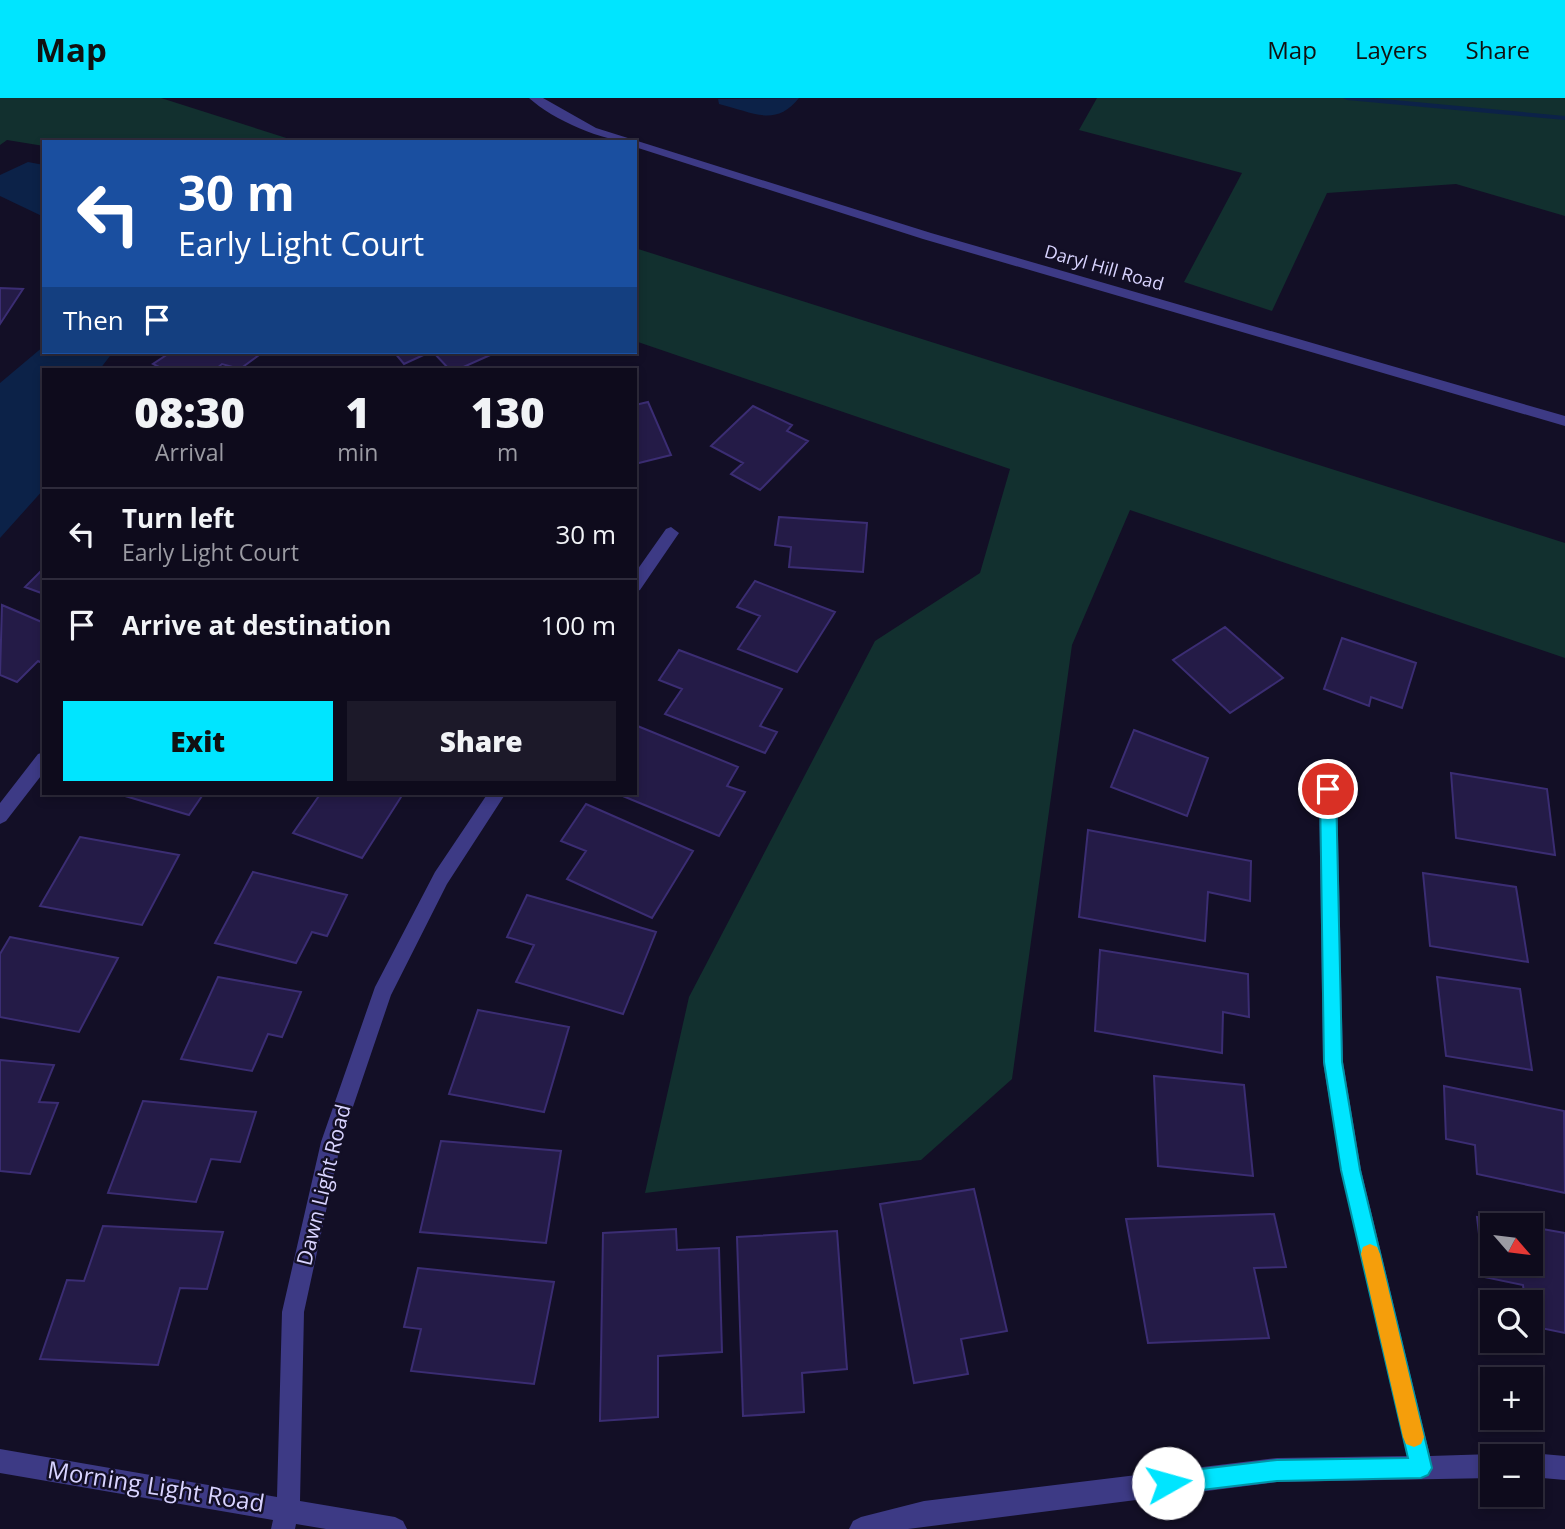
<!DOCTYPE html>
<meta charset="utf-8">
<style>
body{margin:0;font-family:"Open Sans",sans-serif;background:#1c1929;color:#f1f3f6;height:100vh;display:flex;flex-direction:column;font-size:26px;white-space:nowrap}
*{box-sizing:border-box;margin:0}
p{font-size:23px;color:#9b9ba3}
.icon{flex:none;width:38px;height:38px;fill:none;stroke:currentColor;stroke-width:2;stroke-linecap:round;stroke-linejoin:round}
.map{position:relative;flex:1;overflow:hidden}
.side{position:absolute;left:42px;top:270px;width:595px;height:427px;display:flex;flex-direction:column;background:#0e0b1c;border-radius:0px;box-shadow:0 4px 10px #0003,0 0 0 2px #2e2b3b}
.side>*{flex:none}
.hud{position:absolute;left:42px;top:42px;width:595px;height:214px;border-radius:0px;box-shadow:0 4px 10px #0003,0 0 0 2px #2e2b3b;background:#1a4fa0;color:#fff;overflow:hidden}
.needle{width:46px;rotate:118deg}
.fabs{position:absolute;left:1480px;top:1115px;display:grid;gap:14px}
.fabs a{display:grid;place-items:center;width:63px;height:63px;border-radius:0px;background:#0e0b1c;box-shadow:0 4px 10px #0003,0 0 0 2px #2e2b3b;font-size:35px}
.pin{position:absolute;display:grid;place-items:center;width:60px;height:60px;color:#fff;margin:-30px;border:4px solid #fff;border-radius:50%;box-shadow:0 2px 7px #0007}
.me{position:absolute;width:77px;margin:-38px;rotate:83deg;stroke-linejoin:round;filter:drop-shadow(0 0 5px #0008)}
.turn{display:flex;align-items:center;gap:24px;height:147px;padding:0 21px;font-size:32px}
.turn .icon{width:91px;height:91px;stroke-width:2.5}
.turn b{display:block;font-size:49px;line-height:60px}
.then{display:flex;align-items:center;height:66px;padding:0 21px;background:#0003;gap:14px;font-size:26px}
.eta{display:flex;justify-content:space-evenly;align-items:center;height:119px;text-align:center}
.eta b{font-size:42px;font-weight:800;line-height:49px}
.action{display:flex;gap:14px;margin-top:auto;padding:14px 21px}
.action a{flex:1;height:80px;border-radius:0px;background:#00e5ff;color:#111;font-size:28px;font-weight:800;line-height:80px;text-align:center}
.action a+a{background:#1c1929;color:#f1f3f6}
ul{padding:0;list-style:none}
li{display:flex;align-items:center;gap:21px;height:91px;padding:0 21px;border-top:2px solid #2e2b3b}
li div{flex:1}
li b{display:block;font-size:26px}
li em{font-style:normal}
header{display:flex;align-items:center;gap:42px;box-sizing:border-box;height:98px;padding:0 35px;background:#00e5ff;color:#111}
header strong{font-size:33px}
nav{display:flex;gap:38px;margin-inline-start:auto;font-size:24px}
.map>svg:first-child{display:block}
.green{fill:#12302f}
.water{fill:#0c2248}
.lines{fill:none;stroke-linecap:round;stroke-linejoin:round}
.stream{fill:#0c2248;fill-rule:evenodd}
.building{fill:#241b47;stroke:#3b2d73;stroke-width:2}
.minor{fill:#3d3a85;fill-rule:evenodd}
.route{fill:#00e5ff;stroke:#0095a6;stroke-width:2}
.slow{fill:#f59e0b}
.labels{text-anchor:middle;stroke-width:5;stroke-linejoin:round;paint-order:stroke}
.far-street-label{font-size:18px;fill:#d9d4ff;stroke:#130f26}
.street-label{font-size:21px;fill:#d9d4ff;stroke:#130f26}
.near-street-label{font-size:24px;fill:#d9d4ff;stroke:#130f26}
</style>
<header>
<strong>Map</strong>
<nav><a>Map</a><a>Layers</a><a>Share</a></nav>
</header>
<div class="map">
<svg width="1565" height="1431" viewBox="0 0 1565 1431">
<rect width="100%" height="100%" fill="#130f26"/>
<!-- green -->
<path class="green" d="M 0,0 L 161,0 L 299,44 L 44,44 L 44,48 L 7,42 L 0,47 Z
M 1097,0 L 1565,0 L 1565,118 L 1456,86 L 1327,95 L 1272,213 L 1184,184 L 1242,75 L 1079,32 Z
M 635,150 L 1565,445 L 1565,560 L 1130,412 L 1072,547 L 1012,981 L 921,1062 L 645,1095 L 689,899 L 875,543 L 980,475 L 1010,371 L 635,243 Z"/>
<!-- water -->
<path class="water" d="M 799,0 C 775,30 753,14 719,6 L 718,1 Z
M 28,64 L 44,67 L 44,119 L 0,98 L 0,77 Z
M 44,248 L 44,254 L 113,254 L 100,271 L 44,271 L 44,391 L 0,440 L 0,285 Z"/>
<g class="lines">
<!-- stream -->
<path class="stream" d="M 1343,0 L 1373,0 L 1565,18 L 1565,22 L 1347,2 Z"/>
</g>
<!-- building -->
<path class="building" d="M 0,190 L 23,191 L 0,226 Z
M 171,254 L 263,254 L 240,271 L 222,266 L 216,271 L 163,271 L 153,266 Z
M 394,254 L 430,254 L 404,266 Z
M 433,254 L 497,254 L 459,271 L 449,271 Z
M 648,304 L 671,357 L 635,366 L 635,307 Z
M 753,308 L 792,327 L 787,333 L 808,343 L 760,392 L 731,376 L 743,365 L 711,348 Z
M 779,419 L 867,425 L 863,474 L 789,469 L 791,449 L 775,447 Z
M 44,470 L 44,496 L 25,489 Z
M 755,483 L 835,514 L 797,574 L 738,551 L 760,518 L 737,509 Z
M 2,507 L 44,525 L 44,566 L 38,563 L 17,584 L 0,577 Z
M 1225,529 L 1283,580 L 1230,615 L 1173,562 Z
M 1342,540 L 1416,565 L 1402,610 L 1371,599 L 1369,608 L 1324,591 Z
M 679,552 L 782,591 L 760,628 L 777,634 L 765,655 L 665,616 L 682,591 L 659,582 Z
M 635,627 L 738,669 L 727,688 L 745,694 L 719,738 L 618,696 L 635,695 Z
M 1134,632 L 1208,660 L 1187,718 L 1111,689 Z
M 1451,675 L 1547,691 L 1555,757 L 1456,740 Z
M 115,695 L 204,695 L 189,717 Z
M 321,695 L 399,695 L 403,696 L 362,760 L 293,735 Z
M 586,706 L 693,753 L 652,820 L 567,781 L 586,753 L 561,743 Z
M 1088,732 L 1251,763 L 1250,803 L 1208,794 L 1205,843 L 1079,819 Z
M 80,739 L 179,757 L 142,827 L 40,808 Z
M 253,774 L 347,797 L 327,838 L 312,834 L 296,865 L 215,845 Z
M 1423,775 L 1516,789 L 1528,864 L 1430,848 Z
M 527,797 L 656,834 L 623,916 L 516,884 L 534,847 L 507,839 Z
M 10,839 L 118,860 L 79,934 L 0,919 L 0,856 Z
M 1100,852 L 1248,876 L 1249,919 L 1223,914 L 1222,955 L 1095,933 Z
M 218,879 L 301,894 L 282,939 L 268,936 L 252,973 L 181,961 Z
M 1437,879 L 1520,891 L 1532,972 L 1446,958 Z
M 478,912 L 569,929 L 544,1014 L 449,996 Z
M 0,962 L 54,967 L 39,1004 L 58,1005 L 30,1076 L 0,1073 Z
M 1154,978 L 1244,987 L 1253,1078 L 1158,1068 Z
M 1444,988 L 1564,1013 L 1565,1095 L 1477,1076 L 1475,1047 L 1446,1041 Z
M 143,1003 L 256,1014 L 240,1064 L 211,1061 L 196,1104 L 108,1095 Z
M 441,1043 L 561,1053 L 546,1145 L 420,1134 Z
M 974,1091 L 1007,1233 L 961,1241 L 968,1276 L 914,1285 L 880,1106 Z
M 1274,1116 L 1286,1169 L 1254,1170 L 1269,1240 L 1148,1245 L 1126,1121 Z
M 1477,1119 L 1522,1127 L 1493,1127 L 1493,1166 L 1531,1166 L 1531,1129 L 1565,1135 L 1565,1235 L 1531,1228 L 1531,1204 L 1525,1204 L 1523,1187 L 1484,1179 Z
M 103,1128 L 223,1134 L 207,1191 L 180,1190 L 158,1267 L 40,1261 L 67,1182 L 84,1183 Z
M 676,1131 L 677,1152 L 719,1150 L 722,1254 L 658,1258 L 658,1319 L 600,1323 L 603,1135 Z
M 837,1133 L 847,1271 L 802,1275 L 804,1314 L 743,1318 L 737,1139 Z
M 418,1170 L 554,1184 L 534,1286 L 411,1273 L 421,1231 L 404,1229 Z"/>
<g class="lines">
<!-- minor -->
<path class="minor" d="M 529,0 L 543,0 L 596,30 L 931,135 L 1565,318 L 1565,328 L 923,141 L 635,49 L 635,44 C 604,44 553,22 529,0 Z
M 671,429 L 679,435 L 640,492 L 635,494 L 635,475 L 666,431 Z
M 44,654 L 44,674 L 6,723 L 0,726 L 0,705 L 38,656 Z
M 1328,684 L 1334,686 L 1337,691 L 1343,964 L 1361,1072 L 1430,1358 L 1493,1356 L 1497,1358 L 1493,1358 L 1493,1380 L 1277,1384 L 908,1431 L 849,1431 L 853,1423 L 861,1419 L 924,1403 L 1277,1360 L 1407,1358 L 1341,1072 L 1323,964 L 1319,691 L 1322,686 Z
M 488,695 L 506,695 L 447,786 L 391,897 L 341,1044 L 304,1214 L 300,1403 L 395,1419 L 403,1423 L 407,1431 L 326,1431 L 296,1426 L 295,1431 L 271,1431 L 273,1422 L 0,1375 L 0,1351 L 277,1399 L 282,1214 L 321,1044 L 375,889 L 435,774 Z
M 1531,1355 L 1565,1358 L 1565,1382 L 1531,1379 L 1531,1358 L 1525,1358 Z"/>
</g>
<!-- route -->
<path class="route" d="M 1328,685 L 1336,691 L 1342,964 L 1360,1072 L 1432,1370 L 1428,1377 L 1421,1380 L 1277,1383 L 1168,1396 L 1161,1393 L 1157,1385 L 1161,1378 L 1168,1375 L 1277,1362 L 1408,1360 L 1341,1072 L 1324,964 L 1320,691 Z"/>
<!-- slow -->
<path class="slow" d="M 1370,1146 L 1377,1149 L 1380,1156 L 1424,1339 L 1421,1346 L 1414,1349 L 1406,1346 L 1403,1339 L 1361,1156 L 1363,1149 Z"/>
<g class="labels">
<!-- far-street labels -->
<g class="far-street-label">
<text transform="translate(1104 170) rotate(16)" y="6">Daryl Hill Road</text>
</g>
<!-- street labels -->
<g class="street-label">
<text transform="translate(324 1087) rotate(-76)" y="7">Dawn Light Road</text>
</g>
<!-- near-street labels -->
<g class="near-street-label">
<text transform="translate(156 1389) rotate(9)" y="8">Morning Light Road</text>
</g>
</g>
</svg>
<div class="fabs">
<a><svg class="needle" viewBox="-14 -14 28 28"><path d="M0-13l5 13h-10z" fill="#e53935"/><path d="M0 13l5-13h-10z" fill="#9b9ba3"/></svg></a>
<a><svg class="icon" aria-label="search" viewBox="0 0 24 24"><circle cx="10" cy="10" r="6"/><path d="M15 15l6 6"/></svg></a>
<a>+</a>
<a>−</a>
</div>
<div class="pin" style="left:1328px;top:691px;background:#d93025"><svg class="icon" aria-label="arrive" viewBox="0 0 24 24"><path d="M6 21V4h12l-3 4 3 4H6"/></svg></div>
<svg class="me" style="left:1168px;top:1385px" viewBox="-20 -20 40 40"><circle r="19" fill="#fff"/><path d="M0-13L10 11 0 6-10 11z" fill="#00e5ff"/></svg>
<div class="hud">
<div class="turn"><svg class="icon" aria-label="left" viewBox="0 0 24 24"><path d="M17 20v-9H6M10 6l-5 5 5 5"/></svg><div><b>30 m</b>Early Light Court</div></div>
<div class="then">Then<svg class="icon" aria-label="arrive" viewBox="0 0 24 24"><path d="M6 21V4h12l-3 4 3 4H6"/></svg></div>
</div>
<section class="side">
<div class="eta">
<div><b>08:30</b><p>Arrival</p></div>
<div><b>1</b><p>min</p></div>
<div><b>130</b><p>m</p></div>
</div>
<ul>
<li><svg class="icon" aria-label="left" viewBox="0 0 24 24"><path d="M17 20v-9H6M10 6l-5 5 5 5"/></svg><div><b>Turn left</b><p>Early Light Court</p></div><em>30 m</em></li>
<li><svg class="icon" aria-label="arrive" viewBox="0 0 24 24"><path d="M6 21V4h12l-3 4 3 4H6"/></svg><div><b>Arrive at destination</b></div><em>100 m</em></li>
</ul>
<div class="action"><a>Exit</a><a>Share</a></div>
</section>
</div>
